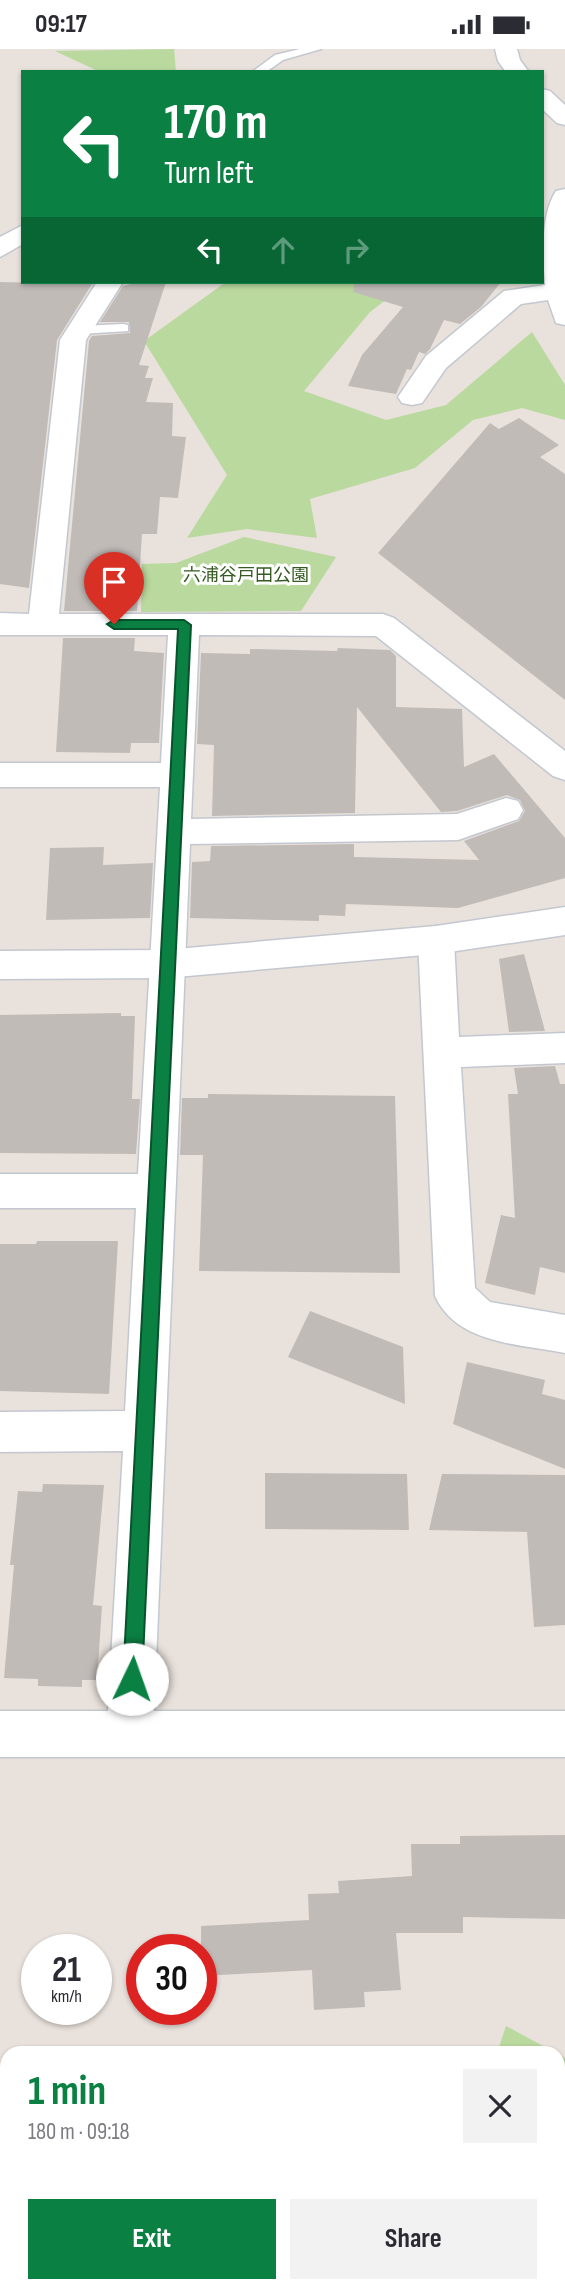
<!DOCTYPE html>
<meta charset="utf-8">
<style>
body{margin:0;font-family:"Sofia Sans Condensed","Noto Sans JP",sans-serif;background:#f2f2f3;color:#2b2b33;height:100vh;display:flex;flex-direction:column;font-size:26px;white-space:nowrap}
*{box-sizing:border-box;margin:0}
p{font-size:23px;color:#7c7c81}
.icon{flex:none;width:38px;height:38px;fill:none;stroke:currentColor;stroke-width:2;stroke-linecap:round;stroke-linejoin:round}
.map{position:relative;flex:1;overflow:hidden}
.panel{position:absolute;left:0px;top:1997px;width:565px;height:247px;display:flex;flex-direction:column;background:#fff;border-radius:21px 21px 0 0;box-shadow:0 2px 5px #0004}
.panel>*{flex:none}
.top-card{position:absolute;left:21px;top:21px;width:523px;height:214px;border-radius:0px;box-shadow:0 2px 5px #0004;background:#0b8043;color:#fff;overflow:hidden}
.speed{position:absolute;left:21px;top:1885px;display:flex;gap:14px;font-size:35px;font-weight:700;text-align:center}
.speed>*{display:grid;place-content:center;width:91px;height:91px;border-radius:50%;background:#fff;box-shadow:0 2px 5px #0004;line-height:1}
.speed small{font-size:18px;font-weight:400}
.speed .limit{border:10px solid #d22;background:#fff;color:#111}
.pin{position:absolute;display:grid;place-items:center;width:60px;height:60px;color:#fff;margin:-72px -30px;border-radius:50% 50% 50% 0;rotate:-45deg;box-shadow:0 0 7px #0007}
.pin .icon{rotate:45deg}
.me{position:absolute;width:77px;margin:-38px;rotate:3deg;stroke-linejoin:round;filter:drop-shadow(0 0 5px #0008)}
.turn{display:flex;align-items:center;gap:24px;height:147px;padding:0 28px;font-size:32px}
.turn .icon{width:91px;height:91px;stroke-width:2.5}
.turn b{display:block;font-size:49px;line-height:60px}
.lanes{display:flex;align-items:center;height:66px;padding:0 28px;background:#0003;justify-content:center;gap:35px;direction:ltr}
.lanes .off{opacity:.35}
.round{display:grid;place-items:center;flex:none;width:74px;height:74px;border-radius:0px;background:#f2f2f3}
.head{display:flex;align-items:center;justify-content:space-between;height:119px;padding:0 28px}
h1{font-size:42px;font-weight:700;line-height:52px;color:#0b8043}
.action{display:flex;gap:14px;margin-top:auto;padding:14px 28px}
.action a{flex:1;height:80px;border-radius:0px;background:#0b8043;color:#fff;font-size:28px;font-weight:700;line-height:80px;text-align:center}
.action a+a{background:#f2f2f3;color:#2b2b33}
.status{display:flex;justify-content:space-between;align-items:center;height:49px;padding:0 35px;background:#fff;direction:ltr}
.status svg{height:19px;fill:currentColor}
.map>svg:first-child{display:block}
.green{fill:#bad99e}
.building{fill:#c1bbb8}
.lines{fill:none;stroke-linecap:round;stroke-linejoin:round}
.lane-casing{stroke:#c3c8d0;stroke-width:3}
.street-casing{stroke:#c3c8d0;stroke-width:3}
.secondary-casing{stroke:#c3c8d0;stroke-width:3}
.lane{fill:#fff;fill-rule:evenodd}
.street{fill:#fff;fill-rule:evenodd}
.secondary{fill:#fff;fill-rule:evenodd}
.route{fill:#0b8043;stroke:#07532c;stroke-width:2}
.labels{text-anchor:middle;stroke-width:6;stroke-linejoin:round;paint-order:stroke}
.far-park-label{font-size:18px;fill:#365b22;stroke:#fff}
</style>
<div class="status"><b>09:17</b><svg viewBox="0 0 49 12"><path d="M0 12V9h3v3zM5 12V6h3v6zM10 12V3h3v9zM15 12V0h3v12zM26 1h20v11H26zM47 4h2v5h-2z"/></svg></div>
<div class="map">
<svg width="565" height="2242" viewBox="0 0 565 2242">
<rect width="100%" height="100%" fill="#e9e1db"/>
<!-- green -->
<path class="green" d="M 174,0 L 176,23 L 100,23 L 55,2 Z
M 226,233 L 409,233 L 370,263 L 304,342 L 386,371 L 446,356 L 532,283 L 565,336 L 565,371 L 522,359 L 473,371 L 415,419 L 310,450 L 317,489 L 247,480 L 187,489 L 227,426 L 144,292 Z
M 244,488 L 336,508 L 301,562 L 141,563 L 142,515 L 176,514 Z
M 506,1977 L 556,2004 L 497,2004 Z
M 558,2005 L 565,2009 L 565,2242 L 423,2242 L 425,2236 L 558,2236 Z
M 7,2151 L 7,2236 L 233,2236 L 233,2242 L 0,2242 L 0,2152 Z"/>
<!-- building -->
<path class="building" d="M 0,233 L 92,235 L 57,291 L 29,539 L 0,535 Z
M 138,233 L 166,233 L 139,316 L 149,317 L 145,329 L 153,329 L 146,353 L 173,354 L 172,387 L 186,388 L 178,449 L 160,448 L 157,485 L 142,485 L 137,562 L 64,562 L 89,292 L 92,287 L 130,284 L 129,273 L 100,273 L 123,237 Z
M 355,233 L 501,233 L 481,258 L 460,275 L 444,271 L 430,300 L 425,305 L 419,303 L 411,321 L 407,320 L 396,345 L 348,337 L 362,306 L 403,258 L 353,243 Z
M 519,369 L 559,396 L 540,408 L 565,425 L 565,651 L 378,504 L 490,374 L 499,380 Z
M 63,589 L 135,589 L 134,602 L 164,604 L 159,694 L 131,694 L 130,704 L 56,703 Z
M 338,599 L 390,601 L 396,607 L 396,658 L 462,660 L 464,718 L 494,705 L 565,789 L 565,829 L 458,859 L 346,855 L 345,867 L 319,866 L 319,872 L 190,869 L 192,813 L 210,812 L 211,797 L 354,795 L 354,808 L 479,811 L 464,792 L 519,772 L 525,762 L 520,751 L 507,746 L 457,762 L 441,763 L 357,658 L 355,764 L 212,767 L 214,696 L 197,695 L 201,604 L 250,605 L 250,600 L 337,602 Z
M 104,798 L 103,816 L 153,814 L 150,869 L 46,871 L 50,799 Z
M 524,905 L 545,982 L 509,983 L 499,910 Z
M 121,964 L 121,967 L 135,967 L 132,1050 L 140,1050 L 136,1105 L 0,1104 L 0,966 Z
M 555,1017 L 560,1035 L 565,1035 L 565,1224 L 540,1218 L 535,1246 L 485,1234 L 501,1166 L 515,1169 L 508,1045 L 518,1045 L 514,1019 Z
M 208,1045 L 395,1047 L 400,1224 L 199,1222 L 203,1106 L 180,1106 L 182,1049 L 208,1049 Z
M 37,1192 L 118,1192 L 109,1345 L 0,1342 L 0,1195 L 36,1195 Z
M 310,1262 L 403,1298 L 405,1355 L 288,1308 Z
M 467,1313 L 545,1331 L 542,1345 L 565,1351 L 565,1420 L 453,1375 Z
M 265,1424 L 407,1425 L 409,1481 L 265,1480 Z
M 442,1425 L 565,1426 L 565,1576 L 534,1578 L 527,1483 L 429,1481 Z
M 43,1435 L 104,1436 L 93,1556 L 102,1557 L 97,1631 L 82,1631 L 82,1638 L 38,1637 L 38,1630 L 4,1629 L 14,1516 L 10,1516 L 18,1442 L 42,1443 Z
M 565,1786 L 565,1870 L 463,1868 L 463,1884 L 396,1884 L 401,1941 L 364,1943 L 365,1958 L 314,1961 L 312,1921 L 201,1927 L 201,1877 L 309,1871 L 308,1845 L 339,1844 L 338,1832 L 412,1827 L 411,1795 L 460,1795 L 460,1787 Z"/>
<g class="lines">
<defs>
<path id="lane" d="M 300,0 L 321,0 L 283,11 L 266,23 L 252,23 L 275,6 Z
M 123,275 L 128,276 L 128,282 L 80,285 L 73,281 L 80,277 Z"/>
<path id="street" d="M 495,0 L 517,0 L 520,11 L 529,23 L 506,23 L 498,12 Z
M 542,40 L 550,42 L 565,56 L 565,76 L 557,74 L 542,60 Z
M 565,140 L 565,276 L 556,274 L 548,251 L 521,255 L 446,319 L 422,354 L 412,356 L 402,354 L 398,348 L 426,307 L 504,242 L 545,236 C 543,208 540,166 556,142 Z
M 23,176 L 23,195 L 0,208 L 0,188 Z
M 97,233 L 123,233 L 86,291 L 59,565 L 383,565 L 394,569 L 565,702 L 565,731 L 553,727 L 376,587 L 199,586 L 191,770 L 457,765 L 506,749 L 518,752 L 523,761 L 518,770 L 458,791 L 190,795 L 154,1662 L 565,1662 L 565,1708 L 0,1708 L 0,1662 L 108,1662 L 123,1402 L 0,1403 L 0,1363 L 125,1362 L 136,1159 L 0,1159 L 0,1125 L 138,1125 L 160,738 L 0,738 L 0,714 L 161,714 L 168,586 L 0,586 L 0,564 L 29,565 L 60,291 Z
M 436,877 L 448,881 L 454,891 L 459,988 L 565,984 L 565,1014 L 461,1018 L 475,1239 L 490,1253 L 565,1266 L 565,1304 C 519,1295 457,1295 435,1247 L 418,891 L 424,881 Z"/>
<path id="secondary" d="M 565,858 L 565,886 L 436,905 L 165,929 L 0,930 L 0,902 L 165,901 L 436,877 Z"/>
</defs>
<!-- lane casing -->
<use href="#lane" class="lane-casing"/>
<!-- street casing -->
<use href="#street" class="street-casing"/>
<!-- secondary casing -->
<use href="#secondary" class="secondary-casing"/>
<!-- lane -->
<use href="#lane" class="lane"/>
<!-- street -->
<use href="#street" class="street"/>
<!-- secondary -->
<use href="#secondary" class="secondary"/>
</g>
<!-- route -->
<path class="route" d="M 184,571 L 191,576 L 142,1630 L 139,1636 L 132,1639 L 126,1636 L 123,1630 L 178,580 L 114,580 L 107,575 L 114,571 Z"/>
<g class="labels">
<!-- far-park labels -->
<g class="far-park-label">
<text x="246" y="532">六浦谷戸田公園</text>
</g>
</g>
</svg>
<div class="speed"><div>21<small>km/h</small></div><div class="limit">30</div></div>
<div class="pin" style="left:114px;top:575px;background:#d93025"><svg class="icon" aria-label="arrive" viewBox="0 0 24 24"><path d="M6 21V4h12l-3 4 3 4H6"/></svg></div>
<svg class="me" style="left:132px;top:1630px" viewBox="-20 -20 40 40"><circle r="19" fill="#fff"/><path d="M0-13L10 11 0 6-10 11z" fill="#0b8043"/></svg>
<div class="top-card">
<div class="turn"><svg class="icon" aria-label="left" viewBox="0 0 24 24"><path d="M17 20v-9H6M10 6l-5 5 5 5"/></svg><div><b>170 m</b>Turn left</div></div>
<div class="lanes"><svg class="icon" aria-label="left" viewBox="0 0 24 24"><path d="M17 20v-9H6M10 6l-5 5 5 5"/></svg><svg class="icon off" aria-label="ahead" viewBox="0 0 24 24"><path d="M12 20V5M6 11l6-6 6 6"/></svg><svg class="icon off" aria-label="right" viewBox="0 0 24 24"><path d="M7 20v-9h11M14 6l5 5-5 5"/></svg></div>
</div>
<section class="panel">
<div class="head"><div><h1>1 min</h1><p>180 m · 09:18</p></div><a class="round"><svg class="icon" aria-label="close" viewBox="0 0 24 24"><path d="M6 6l12 12M18 6L6 18"/></svg></a></div>
<div class="action"><a>Exit</a><a>Share</a></div>
</section>
</div>
